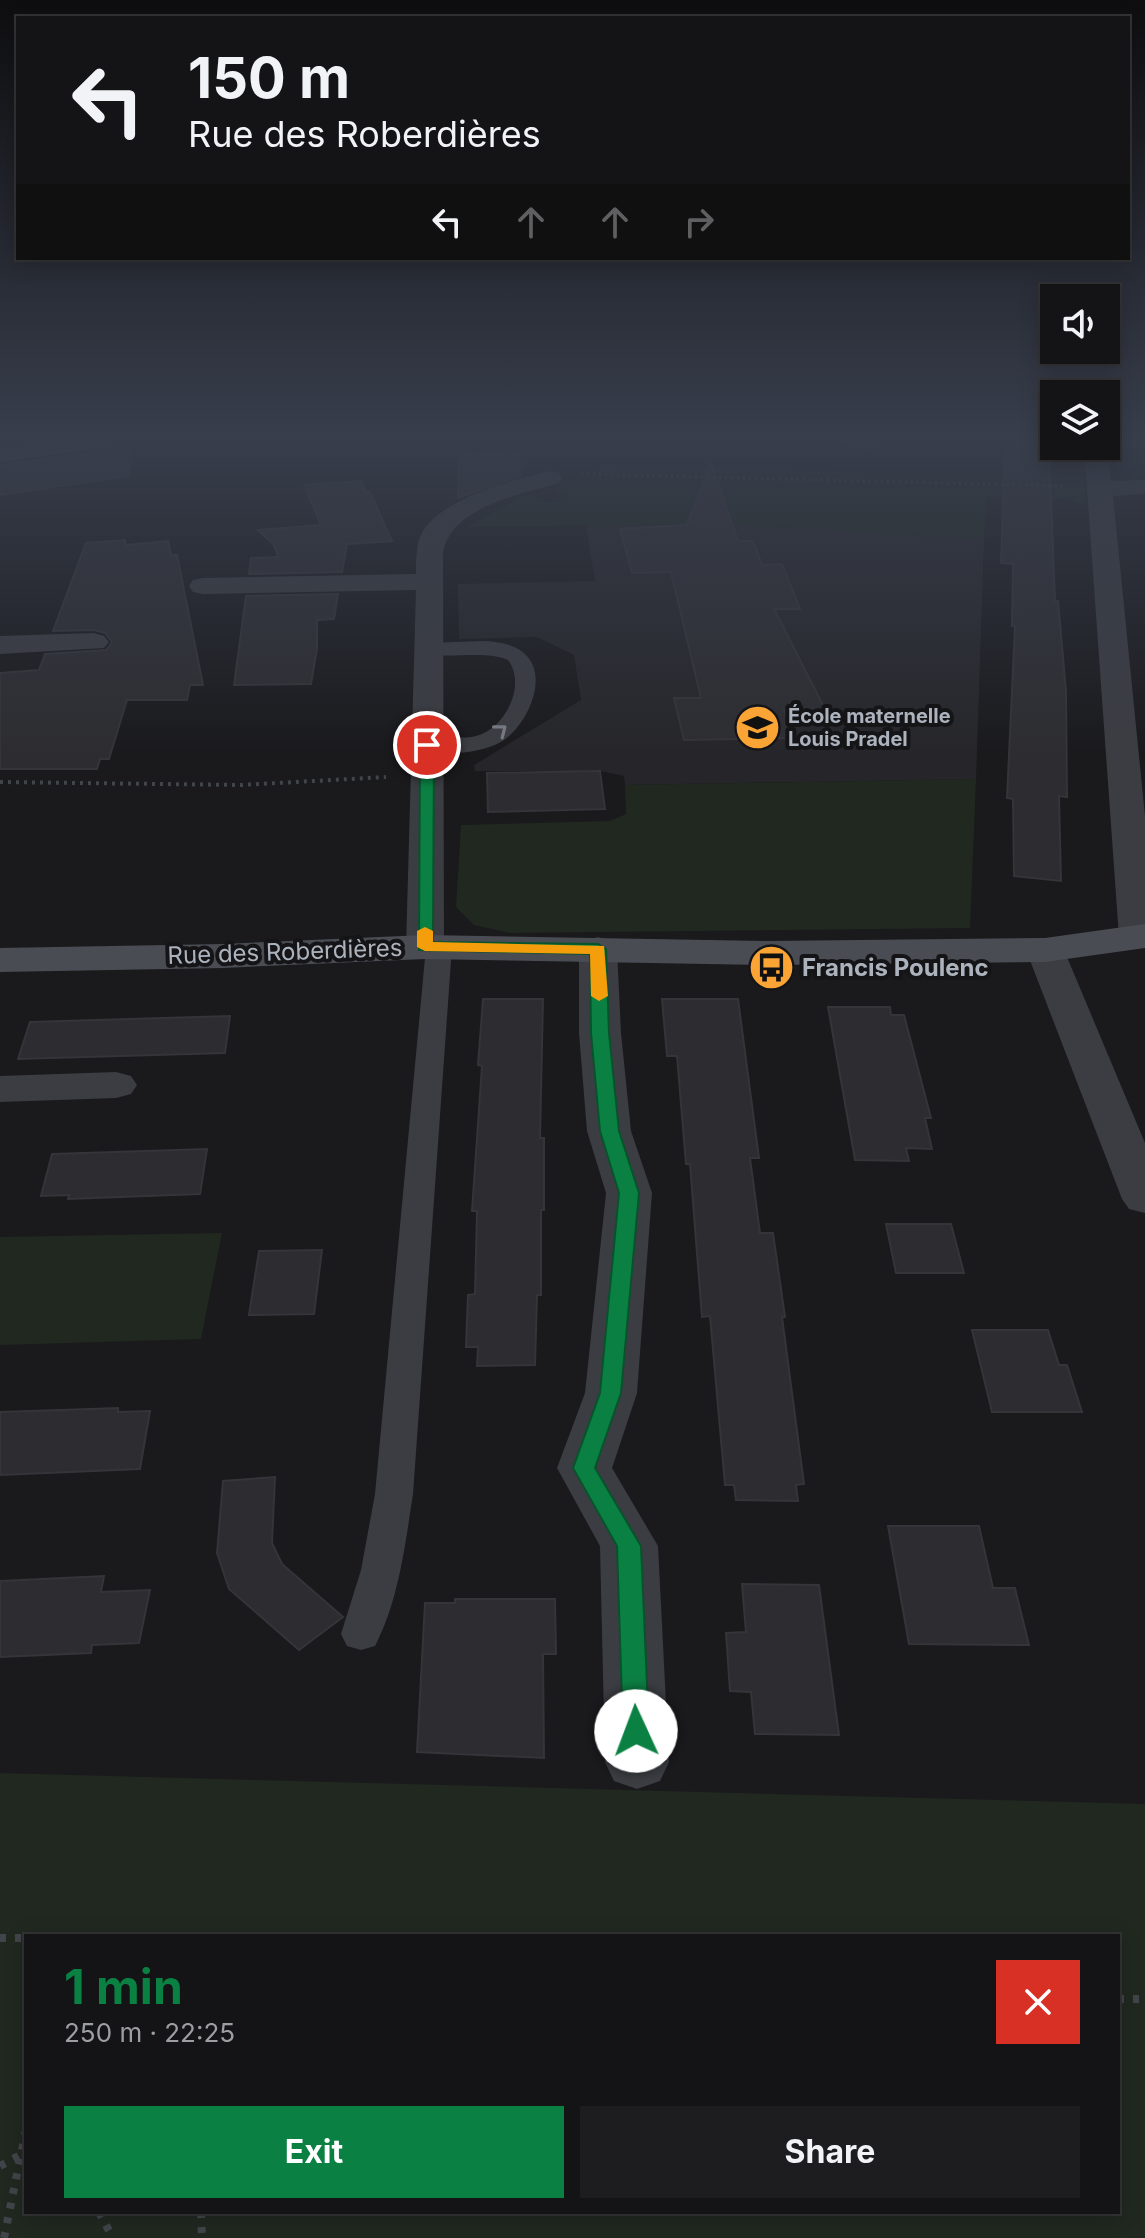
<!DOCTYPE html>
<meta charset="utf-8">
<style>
body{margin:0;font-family:Inter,sans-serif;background:#1d1d1f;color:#f1f3f6;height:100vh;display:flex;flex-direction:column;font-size:30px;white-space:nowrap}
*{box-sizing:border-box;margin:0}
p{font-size:26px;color:#9d9ea1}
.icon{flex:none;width:44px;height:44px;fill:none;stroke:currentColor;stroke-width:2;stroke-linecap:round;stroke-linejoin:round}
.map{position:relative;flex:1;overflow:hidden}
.drawer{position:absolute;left:24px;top:1934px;width:1096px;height:280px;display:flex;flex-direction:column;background:#141416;border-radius:0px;box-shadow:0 4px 20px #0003,0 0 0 2px #333335}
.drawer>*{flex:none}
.guide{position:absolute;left:16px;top:16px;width:1114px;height:244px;border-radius:0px;box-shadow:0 4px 20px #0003,0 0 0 2px #333335;background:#141416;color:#f1f3f6;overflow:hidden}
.tools{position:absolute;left:1040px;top:284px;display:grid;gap:16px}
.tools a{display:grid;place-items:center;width:80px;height:80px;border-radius:0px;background:#141416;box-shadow:0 4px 20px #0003,0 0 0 2px #333335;font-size:40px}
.pin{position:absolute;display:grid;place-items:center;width:68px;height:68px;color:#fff;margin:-34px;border:4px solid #fff;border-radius:50%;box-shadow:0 2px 8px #0007}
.me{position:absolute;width:88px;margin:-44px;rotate:358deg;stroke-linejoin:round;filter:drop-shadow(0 0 6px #0008)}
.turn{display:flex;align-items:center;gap:28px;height:168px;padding:0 40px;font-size:36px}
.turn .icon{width:104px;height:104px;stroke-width:2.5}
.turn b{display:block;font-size:56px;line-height:68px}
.lanes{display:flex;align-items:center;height:76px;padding:0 40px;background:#0003;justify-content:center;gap:40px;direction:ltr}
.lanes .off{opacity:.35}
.round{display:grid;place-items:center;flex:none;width:84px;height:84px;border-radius:0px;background:#1d1d1f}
.head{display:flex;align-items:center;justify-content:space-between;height:136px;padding:0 40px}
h1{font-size:48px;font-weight:700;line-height:60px;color:#0b8043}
.primary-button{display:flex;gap:16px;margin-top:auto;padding:16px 40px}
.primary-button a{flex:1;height:92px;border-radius:0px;background:#0b8043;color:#fff;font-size:32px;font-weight:700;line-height:92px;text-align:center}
.primary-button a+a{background:#1d1d1f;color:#f1f3f6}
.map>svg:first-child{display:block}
.built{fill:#26262a}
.green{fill:#202820;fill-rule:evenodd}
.building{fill:#2d2d31;stroke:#343439;stroke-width:2}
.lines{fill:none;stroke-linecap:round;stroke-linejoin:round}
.path-far2{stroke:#414449;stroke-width:3;stroke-dasharray:2 4;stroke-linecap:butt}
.path-far1{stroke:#414449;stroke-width:4;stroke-dasharray:3 5;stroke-linecap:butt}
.path{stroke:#414449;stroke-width:8;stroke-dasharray:6 9;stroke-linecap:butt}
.lane{fill:#3b3d42;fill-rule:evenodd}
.street{fill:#3b3d42;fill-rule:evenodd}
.secondary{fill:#494c52;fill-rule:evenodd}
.oneway{stroke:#797e86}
.route{fill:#0b8043;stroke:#07532c;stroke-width:2}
.slow{fill:#f59e0b}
.labels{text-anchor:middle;stroke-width:8;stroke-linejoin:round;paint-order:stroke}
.far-poi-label{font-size:20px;font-weight:bold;fill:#acb3bd;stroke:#151518;text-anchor:start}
.street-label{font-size:24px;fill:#acb3bd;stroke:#151518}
.poi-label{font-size:24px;font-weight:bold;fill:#acb3bd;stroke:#151518;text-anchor:start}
</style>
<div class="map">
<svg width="1145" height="2238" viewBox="0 0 1145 2238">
<rect width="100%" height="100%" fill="#1a1a1d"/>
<!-- built -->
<path class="built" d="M 732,524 L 984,540 L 976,779 L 625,785 L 624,776 L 600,771 L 475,771 L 474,765 L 581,700 L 574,655 L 537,637 L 459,639 L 458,584 L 595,581 L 586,526 Z"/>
<!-- green -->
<path class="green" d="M 600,465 L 983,476 L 1083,474 L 1087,506 L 1067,499 L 986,497 L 984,540 L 732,524 L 467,527 L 524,496 L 536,496 L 547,502 L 567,497 L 555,491 L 555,487 L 598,475 Z
M 976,779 L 970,928 L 510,933 L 474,925 L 456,907 L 461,825 L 610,821 L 626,814 L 625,785 Z
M 222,1233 L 201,1339 L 0,1345 L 0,1237 Z
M 0,1773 L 1145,1804 L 1145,2238 L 0,2238 ZM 1118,1936 L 1118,2212 L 26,2212 L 26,1936 Z"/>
<!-- building -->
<path class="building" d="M 116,441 L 131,441 L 129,476 L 0,495 L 0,465 L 102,451 L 111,448 Z
M 1005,445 L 1049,447 L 1055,601 L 1058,601 L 1066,691 L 1067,797 L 1059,796 L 1061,881 L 1014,876 L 1013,799 L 1007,798 L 1015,626 L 1012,626 L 1013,564 L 1001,563 Z
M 519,452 L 520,476 L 458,498 L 459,457 L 465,457 L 465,453 Z
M 711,463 L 738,541 L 753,541 L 762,565 L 782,564 L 800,609 L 774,609 L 825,709 L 784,710 L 793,738 L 684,740 L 674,698 L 701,698 L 671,572 L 632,573 L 620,529 L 687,525 Z
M 361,481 L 366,492 L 370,492 L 392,541 L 347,544 L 342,572 L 249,574 L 251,558 L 278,557 L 274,545 L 258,530 L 321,525 L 304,485 Z
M 125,540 L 125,545 L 168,541 L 171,555 L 177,555 L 203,685 L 190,685 L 187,700 L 127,700 L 109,759 L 100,759 L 97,769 L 0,769 L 0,673 L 39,670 L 45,654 L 106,650 L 112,642 L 105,633 L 94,630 L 53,631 L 86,543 Z
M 338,594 L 334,619 L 317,620 L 317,648 L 311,684 L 234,685 L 246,596 Z
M 600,771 L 605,809 L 488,812 L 487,773 Z
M 483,999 L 543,999 L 540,1138 L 544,1138 L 544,1210 L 541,1210 L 541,1295 L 537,1295 L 535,1365 L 477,1366 L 478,1347 L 466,1347 L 468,1295 L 475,1294 L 477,1211 L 472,1211 L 482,1066 L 478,1065 Z
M 662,999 L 738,999 L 759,1158 L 750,1158 L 760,1233 L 773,1233 L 785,1317 L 782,1317 L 804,1484 L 796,1485 L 798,1501 L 736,1500 L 734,1485 L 725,1485 L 710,1316 L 702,1317 L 690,1164 L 686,1164 L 677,1056 L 667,1056 Z
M 828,1007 L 890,1007 L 891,1015 L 904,1015 L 931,1118 L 925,1118 L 932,1149 L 906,1148 L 909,1161 L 855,1160 Z
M 230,1016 L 225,1053 L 18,1059 L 30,1022 Z
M 207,1149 L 200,1194 L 68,1199 L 69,1195 L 41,1196 L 52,1154 Z
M 886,1224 L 951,1224 L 964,1273 L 896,1273 Z
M 322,1250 L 314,1314 L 249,1315 L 259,1251 Z
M 972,1330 L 1048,1330 L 1059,1365 L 1067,1365 L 1082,1412 L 992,1412 Z
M 118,1408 L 118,1412 L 150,1411 L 140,1469 L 0,1475 L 0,1412 Z
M 275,1477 L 272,1543 L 282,1564 L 343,1617 L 299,1650 L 229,1589 L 217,1553 L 223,1481 Z
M 888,1526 L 979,1526 L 993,1588 L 1015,1588 L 1029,1645 L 909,1644 Z
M 104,1576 L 101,1592 L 150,1590 L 139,1643 L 92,1645 L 91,1653 L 0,1657 L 0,1581 Z
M 742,1584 L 819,1585 L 839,1735 L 755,1734 L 751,1692 L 730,1691 L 726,1633 L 746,1632 Z
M 455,1599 L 555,1599 L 556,1654 L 543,1654 L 544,1758 L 417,1752 L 425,1603 L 455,1603 Z"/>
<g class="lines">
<!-- path-far2 -->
<path class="path-far2" d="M 581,474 L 1063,486"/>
<!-- path-far1 -->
<path class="path-far1" d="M 0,782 L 241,785 L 386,777"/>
<!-- path -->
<path class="path" d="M 0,1938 L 26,1938
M 1118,1999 L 1145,1999
M 0,2166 L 26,2152
M 99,2212 L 113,2238
M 201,2212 L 202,2238
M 4,2238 L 26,2130"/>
<!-- lane -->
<path class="lane" d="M 484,641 C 496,642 509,643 520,650 C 552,671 529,723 504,740 C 483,754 443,756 419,750 L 416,745 C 427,731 459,741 476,736 C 505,729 527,685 508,660 C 484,648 431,663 418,649 L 428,643 Z
M 439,939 L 448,941 L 452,947 L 413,1494 C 405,1545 399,1600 375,1646 L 361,1650 L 347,1646 L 341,1634 L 361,1570 L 375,1494 L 426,947 L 430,941 Z"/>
<!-- street -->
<path class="street" d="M 51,441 L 113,441 L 109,446 L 101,448 L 0,462 L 0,448 Z
M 843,441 L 887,441 L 883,446 C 871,449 859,449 847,446 Z
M 1106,444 L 1111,481 L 1145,480 L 1145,494 L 1113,496 L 1145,816 L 1145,947 L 1124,945 L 1119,937 L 1084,446 Z
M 550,471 L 559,473 L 562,478 L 559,483 C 521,494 450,507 443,553 L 444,947 L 439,955 L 425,959 L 411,955 L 406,947 L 416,590 L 203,594 L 193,592 L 189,586 L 193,580 L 203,578 L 416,574 C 416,562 416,548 420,537 C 436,499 513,480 550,471 Z
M 94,633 L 104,636 L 109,642 L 104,648 L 0,654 L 0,636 Z
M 598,937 L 612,941 L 617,949 L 621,1033 L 631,1131 L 652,1193 L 637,1393 L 612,1468 L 658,1546 L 669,1762 L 660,1781 L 637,1789 L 614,1781 L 605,1762 L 600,1546 L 557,1468 L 585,1393 L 606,1193 L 587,1131 L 579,1033 L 579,949 L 584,941 Z
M 1045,938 L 1059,942 L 1064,950 L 1145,1143 L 1145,1213 L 1129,1209 L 1122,1199 L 1026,950 L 1031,942 Z
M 116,1072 L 131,1076 L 137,1085 L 131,1094 L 116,1098 L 0,1102 L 0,1076 Z"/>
<!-- secondary -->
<path class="secondary" d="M 1145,924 L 1145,948 L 1045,962 L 769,965 L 425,959 L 223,968 L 0,972 L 0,948 L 223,944 L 425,935 L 769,941 L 1045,938 Z"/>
</g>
<!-- one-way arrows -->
<defs><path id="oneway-chevron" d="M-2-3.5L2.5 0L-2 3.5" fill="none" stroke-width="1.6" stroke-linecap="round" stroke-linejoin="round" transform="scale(2)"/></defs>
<use class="oneway" href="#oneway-chevron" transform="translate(501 730) rotate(-38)"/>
<!-- sky -->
<linearGradient id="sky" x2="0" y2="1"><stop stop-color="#0e0e10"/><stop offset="0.58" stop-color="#383e4c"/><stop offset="1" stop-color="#383e4c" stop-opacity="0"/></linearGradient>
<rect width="1145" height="754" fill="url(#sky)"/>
<!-- route -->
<path class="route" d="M 427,741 L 434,745 L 433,942 L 598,944 L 606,949 L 609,1033 L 619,1131 L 639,1193 L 621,1393 L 595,1468 L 641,1546 L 649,1731 L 645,1739 L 636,1742 L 626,1739 L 623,1731 L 617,1546 L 573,1468 L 600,1393 L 619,1193 L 600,1131 L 591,1033 L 590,954 L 419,950 L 420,745 Z"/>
<!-- slow -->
<path class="slow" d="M 425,927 L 433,931 L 433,942 L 604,946 L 608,996 L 599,1001 L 591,996 L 590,954 L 425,951 L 417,947 L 417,931 Z"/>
<!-- icons -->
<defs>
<symbol id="school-disc" viewBox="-11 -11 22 22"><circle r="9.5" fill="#faa435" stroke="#151518"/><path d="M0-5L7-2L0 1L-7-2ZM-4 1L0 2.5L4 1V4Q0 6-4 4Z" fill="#111"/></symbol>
<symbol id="bus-disc" viewBox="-11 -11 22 22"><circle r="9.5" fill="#faa435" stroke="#151518"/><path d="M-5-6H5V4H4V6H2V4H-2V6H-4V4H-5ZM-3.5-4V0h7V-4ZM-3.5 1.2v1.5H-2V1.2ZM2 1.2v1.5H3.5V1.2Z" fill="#111"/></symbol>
</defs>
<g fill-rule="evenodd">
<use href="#school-disc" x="732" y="702" width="51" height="51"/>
<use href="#bus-disc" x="746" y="942" width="51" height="51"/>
</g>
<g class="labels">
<!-- far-poi labels -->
<g class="far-poi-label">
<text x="788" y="723">École maternelle<tspan x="788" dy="23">Louis Pradel</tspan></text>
</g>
<!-- street labels -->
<g class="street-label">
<text transform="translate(285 952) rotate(-2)" y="8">Rue des Roberdières</text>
</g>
<!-- poi labels -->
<g class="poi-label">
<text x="802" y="976">Francis Poulenc</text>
</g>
</g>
</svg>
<div class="tools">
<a><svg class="icon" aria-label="sound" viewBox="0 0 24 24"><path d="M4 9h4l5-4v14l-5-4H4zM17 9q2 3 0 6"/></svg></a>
<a><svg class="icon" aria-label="layers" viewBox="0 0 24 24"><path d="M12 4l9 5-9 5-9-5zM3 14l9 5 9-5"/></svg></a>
</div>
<div class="pin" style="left:427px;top:745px;background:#d93025"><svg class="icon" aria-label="arrive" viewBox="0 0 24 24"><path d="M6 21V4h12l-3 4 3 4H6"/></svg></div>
<svg class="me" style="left:636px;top:1731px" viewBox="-20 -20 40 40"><circle r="19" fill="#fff"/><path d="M0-13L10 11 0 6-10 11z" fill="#0b8043"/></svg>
<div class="guide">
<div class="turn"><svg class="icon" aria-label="left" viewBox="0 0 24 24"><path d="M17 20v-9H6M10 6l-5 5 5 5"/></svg><div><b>150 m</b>Rue des Roberdières</div></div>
<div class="lanes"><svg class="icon" aria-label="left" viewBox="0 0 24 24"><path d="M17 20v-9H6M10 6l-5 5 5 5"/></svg><svg class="icon off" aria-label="ahead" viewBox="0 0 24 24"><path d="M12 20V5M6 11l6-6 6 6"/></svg><svg class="icon off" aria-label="ahead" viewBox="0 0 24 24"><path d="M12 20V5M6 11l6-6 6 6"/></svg><svg class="icon off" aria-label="right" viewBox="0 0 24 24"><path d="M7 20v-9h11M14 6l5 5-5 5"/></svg></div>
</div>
<section class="drawer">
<div class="head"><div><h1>1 min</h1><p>250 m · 22:25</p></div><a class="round" style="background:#d93025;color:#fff"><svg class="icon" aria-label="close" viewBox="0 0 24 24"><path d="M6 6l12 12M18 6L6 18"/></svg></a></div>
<div class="primary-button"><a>Exit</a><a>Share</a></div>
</section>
</div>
